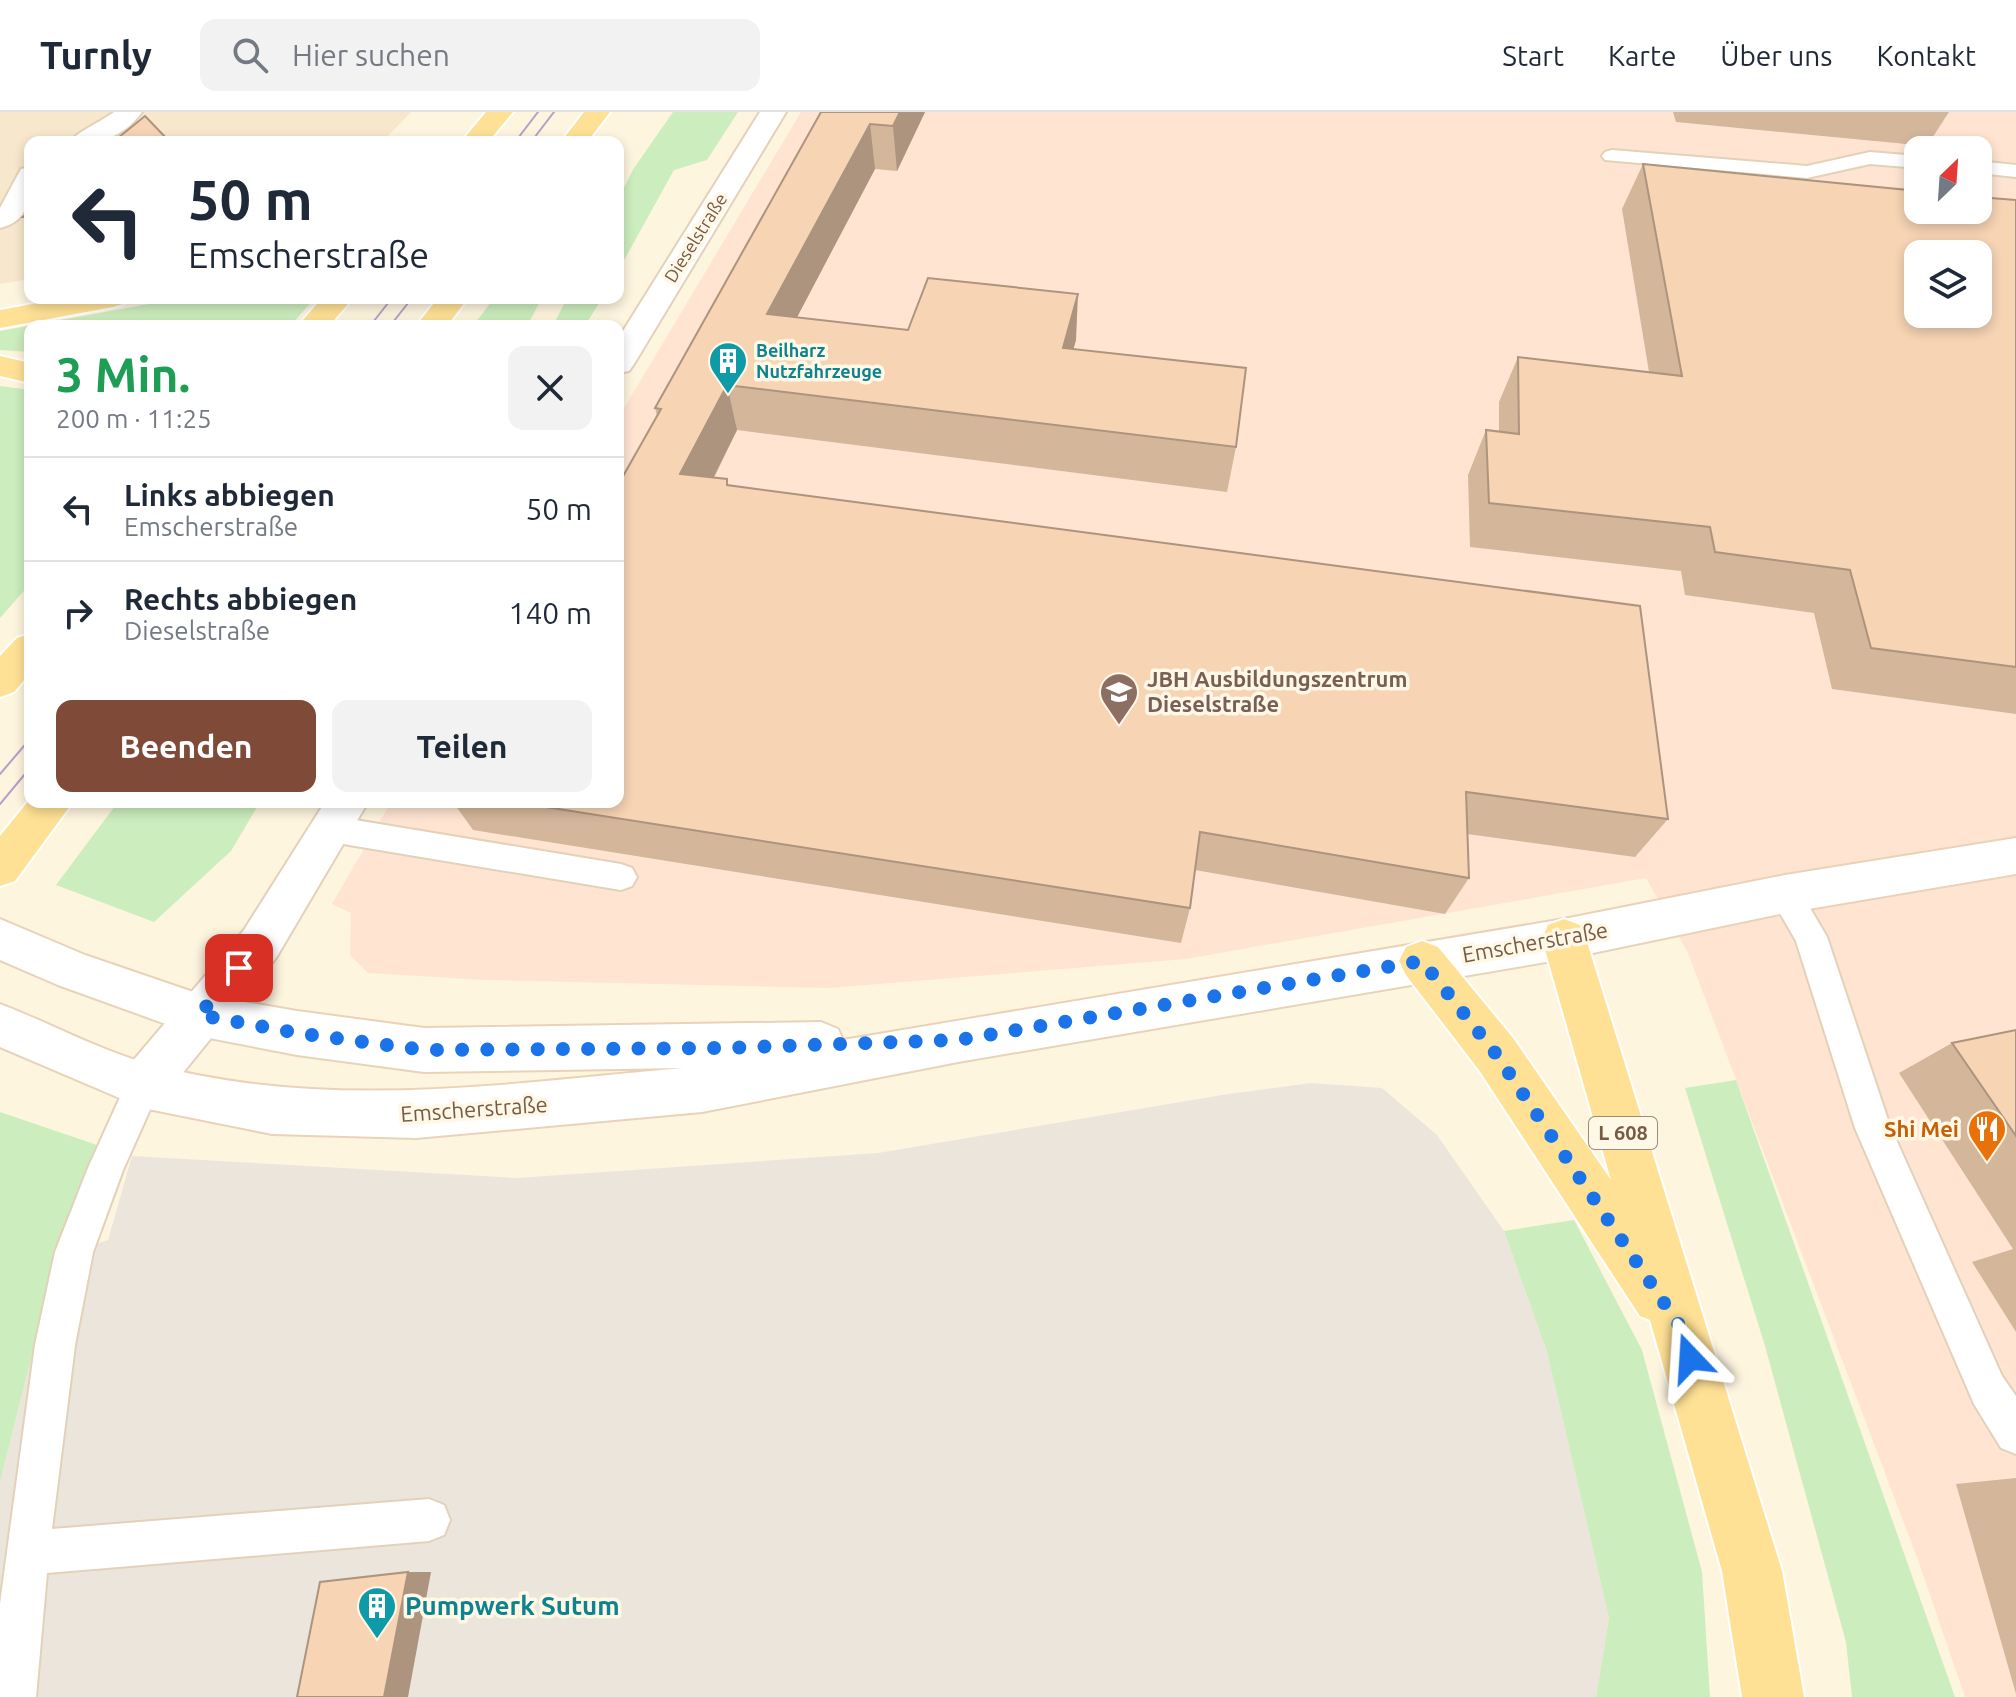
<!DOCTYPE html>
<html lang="de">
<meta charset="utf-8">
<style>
body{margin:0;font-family:Ubuntu,sans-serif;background:#f2f2f3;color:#1f2937;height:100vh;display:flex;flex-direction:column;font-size:30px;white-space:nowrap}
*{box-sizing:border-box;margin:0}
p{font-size:26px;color:#747a83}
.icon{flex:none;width:44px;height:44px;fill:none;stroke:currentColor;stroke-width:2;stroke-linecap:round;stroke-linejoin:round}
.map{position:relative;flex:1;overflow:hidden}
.details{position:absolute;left:24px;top:208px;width:600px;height:488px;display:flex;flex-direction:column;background:#fff;border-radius:16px;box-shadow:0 4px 12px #0003}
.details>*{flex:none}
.banner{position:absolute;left:24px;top:24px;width:600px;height:168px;border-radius:16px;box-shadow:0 4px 12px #0003;background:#fff;color:#1f2937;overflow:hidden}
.needle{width:52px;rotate:25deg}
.buttons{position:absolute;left:1904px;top:24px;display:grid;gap:16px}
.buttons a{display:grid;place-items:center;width:88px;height:88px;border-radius:16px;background:#fff;box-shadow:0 4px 12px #0003;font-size:40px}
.pin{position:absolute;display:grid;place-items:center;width:68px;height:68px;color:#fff;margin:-34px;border-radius:16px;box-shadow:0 4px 12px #0006}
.me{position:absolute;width:88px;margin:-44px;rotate:340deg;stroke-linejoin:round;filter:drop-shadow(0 0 6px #0008)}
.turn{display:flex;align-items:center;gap:28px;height:168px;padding:0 32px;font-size:36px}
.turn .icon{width:104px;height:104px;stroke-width:2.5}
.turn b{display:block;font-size:56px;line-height:68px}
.round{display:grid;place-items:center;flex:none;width:84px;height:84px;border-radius:16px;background:#f2f2f3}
.summary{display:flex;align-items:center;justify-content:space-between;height:136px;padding:0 32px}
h1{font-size:48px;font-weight:700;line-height:60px;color:#1e9e55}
.primary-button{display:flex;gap:16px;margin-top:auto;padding:16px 32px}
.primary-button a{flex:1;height:92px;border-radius:16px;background:#7f4a37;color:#fff;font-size:32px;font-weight:700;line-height:92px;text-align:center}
.primary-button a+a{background:#f2f2f3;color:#1f2937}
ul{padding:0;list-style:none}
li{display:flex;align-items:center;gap:24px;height:104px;padding:0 32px;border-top:2px solid #e0e1e3}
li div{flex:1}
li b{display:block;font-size:30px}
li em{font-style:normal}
header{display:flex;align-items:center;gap:48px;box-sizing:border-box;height:112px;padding:0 40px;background:#fff;border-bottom:2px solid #e0e1e3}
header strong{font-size:38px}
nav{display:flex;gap:44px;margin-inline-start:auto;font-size:28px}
.search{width:560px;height:72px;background:#f2f2f3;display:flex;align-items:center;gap:20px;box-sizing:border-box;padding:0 28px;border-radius:16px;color:#747a83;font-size:30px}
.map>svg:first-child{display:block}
.residential{fill:#f7e7cd}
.commercial{fill:#ffe4d2;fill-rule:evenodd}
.industrial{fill:#ece5db}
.green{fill:#ccedbd}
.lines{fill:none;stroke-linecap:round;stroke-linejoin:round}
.lane-casing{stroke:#e3d1ba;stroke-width:4}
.street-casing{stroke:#e3d1ba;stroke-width:4}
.secondary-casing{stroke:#e9d3b8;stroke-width:4}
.primary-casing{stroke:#fff;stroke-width:4}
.lane{fill:#fff;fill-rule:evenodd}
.street{fill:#fff;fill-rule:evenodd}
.secondary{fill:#fff;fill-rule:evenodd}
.primary{fill:#ffe195;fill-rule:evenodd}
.tram{stroke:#b89ec8;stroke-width:2}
.wall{fill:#d4b69b}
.shaded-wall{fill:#ac947e}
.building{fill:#f6d4b4;stroke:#ac947e;stroke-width:2;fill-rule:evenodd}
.route{stroke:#1a73e8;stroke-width:14;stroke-dasharray:0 25.2}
.labels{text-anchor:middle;stroke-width:7;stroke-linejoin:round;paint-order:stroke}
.far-street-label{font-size:18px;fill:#775b45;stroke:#fff8e7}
.far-culture-label{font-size:18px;font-weight:bold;fill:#0d838f;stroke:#fff8e7;text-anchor:start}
.shield{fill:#fff8e7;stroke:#a08a76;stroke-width:2}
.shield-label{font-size:20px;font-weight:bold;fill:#775b45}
.education-label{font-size:22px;font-weight:bold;fill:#785e54;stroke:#fff8e7;text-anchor:start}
.street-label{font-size:22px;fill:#775b45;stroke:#fff8e7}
.food-label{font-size:22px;font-weight:bold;fill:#c56008;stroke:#fff8e7;text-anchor:end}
.near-culture-label{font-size:26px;font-weight:bold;fill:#0d838f;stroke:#fff8e7;text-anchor:start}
</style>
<header>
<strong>Turnly</strong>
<div class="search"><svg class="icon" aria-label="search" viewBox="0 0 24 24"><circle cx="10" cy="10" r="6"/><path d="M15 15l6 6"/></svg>Hier suchen</div>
<nav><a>Start</a><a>Karte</a><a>Über uns</a><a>Kontakt</a></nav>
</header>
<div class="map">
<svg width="2016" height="1585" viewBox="0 0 2016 1585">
<rect width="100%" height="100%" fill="#fef5df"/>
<!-- residential -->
<path class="residential" d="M 0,0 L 411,0 L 382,30 L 30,30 L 30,167 L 0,172 Z"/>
<!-- commercial -->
<path class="commercial" d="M 801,0 L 2016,0 L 2016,1585 L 1965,1585 L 1918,1448 L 1688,841 L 1646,766 L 1186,847 L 829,876 L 485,868 L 368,861 L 350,843 L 351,801 L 332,792 L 391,690 L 618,690 L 618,306 ZM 1918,38 L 1978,38 L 1978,98 L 1918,98 ZM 1918,142 L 1978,142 L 1978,202 L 1918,202 Z"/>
<!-- industrial -->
<path class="industrial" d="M 1311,971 L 1382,976 L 1437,1023 L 1504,1119 L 1547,1240 L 1609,1506 L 1596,1585 L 0,1585 L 0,1370 L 57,1143 L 74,1140 L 108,1128 L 132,1044 L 517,1066 L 878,1041 L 1228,982 Z"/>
<!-- green -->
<path class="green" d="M 673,0 L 738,0 L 707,48 L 674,58 L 618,159 L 618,87 L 634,56 Z
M 182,186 L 315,186 L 290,214 L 30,214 L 30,240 L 0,238 L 0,219 Z
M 494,186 L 542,186 L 527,214 L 473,214 Z
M 567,186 L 602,186 L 585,214 L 553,214 Z
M 0,274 L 23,277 L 30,282 L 30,472 L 0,506 Z
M 118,690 L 260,690 L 231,739 L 154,810 L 56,773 Z
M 1736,968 L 1955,1585 L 1852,1585 L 1846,1530 L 1765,1234 L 1685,976 Z
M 0,1000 L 97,1033 L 57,1143 L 0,1370 Z
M 1574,1108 L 1642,1238 L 1702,1460 L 1710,1585 L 1596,1585 L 1609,1506 L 1547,1240 L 1504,1119 Z"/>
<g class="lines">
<defs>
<path id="lane" d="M 1612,38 L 1807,54 L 1870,40 L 1918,44 L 1918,56 L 1870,52 L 1807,66 L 1605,48 L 1602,44 L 1605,40 Z
M 1978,49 L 2016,53 L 2016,65 L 1978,61 Z
M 331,704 L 621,752 L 632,756 L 637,765 L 632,774 L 621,778 L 331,730 L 320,726 L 316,717 L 320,708 Z
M 1785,768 L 1796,772 L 1827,825 L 1890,1014 L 2002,1264 L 2016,1284 L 2016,1342 L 2001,1336 L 1974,1292 L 1855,1016 L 1796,829 L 1769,782 L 1774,772 Z
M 143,956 L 155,961 L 161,973 L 123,1058 L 93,1140 L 75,1233 L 52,1417 L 429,1387 L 444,1393 L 450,1408 L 444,1423 L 429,1429 L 47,1461 L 36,1585 L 0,1585 L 0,1492 L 35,1233 L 55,1140 L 88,1056 L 131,961 Z"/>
<path id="street" d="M 114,0 L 142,0 C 121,28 101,30 69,30 C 76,21 102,9 114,0 Z
M 760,0 L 786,0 L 634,252 L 629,259 L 618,261 L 618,227 Z
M 30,55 C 30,83 32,108 0,116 L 0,96 L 21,57 Z
M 325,690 L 368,690 L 276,846 L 160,989 L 143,996 L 126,989 L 119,973 L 126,957 L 244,818 Z"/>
<path id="secondary" d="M 2016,726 L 2016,762 L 1785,801 L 1564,847 L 958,950 L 702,1000 L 416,1026 L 272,1022 L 143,996 L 0,935 L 0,892 C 48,910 96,937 146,951 C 322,1000 504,972 683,956 L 424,960 L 297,943 L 199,924 L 58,873 L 0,848 L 0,807 L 85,843 L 199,882 L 297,899 L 424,916 L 821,910 L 838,917 L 843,928 L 1564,807 L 1785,763 Z"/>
<path id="primary" d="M 486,0 L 513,0 L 488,30 L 461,30 Z
M 584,0 L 610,0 L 587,30 L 561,30 Z
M 65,186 L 128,186 L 123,192 L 113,195 L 0,216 L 0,198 Z
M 322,186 L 353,186 L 329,214 L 298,214 Z
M 438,186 L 468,186 L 447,214 L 416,214 Z
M 0,244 L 30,251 L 30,271 L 0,264 Z
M 30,522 L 30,561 L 14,580 L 0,585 L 0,544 L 17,526 Z
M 30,687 L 30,690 L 73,690 L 15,769 L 0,774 L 0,724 Z
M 1564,807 L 1580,813 L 1586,827 L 1782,1459 L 1804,1585 L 1742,1585 L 1722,1459 L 1650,1208 L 1640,1204 L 1479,958 L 1406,863 L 1399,849 L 1406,835 L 1422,829 L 1438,835 L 1513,926 L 1611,1068 L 1542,827 L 1548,813 Z"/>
</defs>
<!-- lane casing -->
<use href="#lane" class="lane-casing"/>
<!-- street casing -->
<use href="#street" class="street-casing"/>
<!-- secondary casing -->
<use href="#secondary" class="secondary-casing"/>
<!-- primary casing -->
<use href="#primary" class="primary-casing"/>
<!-- lane -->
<use href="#lane" class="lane"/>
<!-- street -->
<use href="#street" class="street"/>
<!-- secondary -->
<use href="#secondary" class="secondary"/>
<!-- primary -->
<use href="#primary" class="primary"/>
<!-- tram -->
<path class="tram" d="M 515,30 L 538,0
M 531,30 L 554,0
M 370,214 L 392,186
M 390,214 L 412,186
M 0,662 L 30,627
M 0,692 L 30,656"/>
</g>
<!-- wall -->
<path class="wall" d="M 821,0 L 925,0 L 897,59 L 875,57 L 797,205 L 908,218 L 1076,228 L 1073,237 L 1236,335 L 1227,380 L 737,318 L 714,366 L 728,374 L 1668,707 L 1635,745 L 1467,722 L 1469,766 L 1445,802 L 1195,758 L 1190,796 L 1181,831 L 473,718 L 453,690 L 618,690 L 657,304 L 655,296 Z
M 1673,0 L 1949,0 L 1927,34 L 1676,10 Z
M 1643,52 L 2016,88 L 2016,602 L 1832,577 L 1814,501 L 1685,483 L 1681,459 L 1470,435 L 1468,363 L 1486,318 L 1499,320 L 1499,290 L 1518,245 L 1649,260 L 1622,97 Z
M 30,99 L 30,114 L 23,105 Z
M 2016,918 L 2016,1220 L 1972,1150 L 2013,1137 L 1899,961 L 1952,931 Z
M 2016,1366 L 2016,1582 L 1956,1372 Z"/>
<!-- shaded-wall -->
<path class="shaded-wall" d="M 900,0 L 925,0 L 897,59 L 893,14 Z
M 870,12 L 875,57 L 775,247 L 767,202 Z
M 1078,182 L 1076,228 L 1061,281 L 1063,236 Z
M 727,273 L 737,318 L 693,406 L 680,362 Z
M 408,1460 L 431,1460 L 408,1585 L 384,1585 Z"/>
<!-- building -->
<path class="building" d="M 821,0 L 900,0 L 893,14 L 870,12 L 767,202 L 908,218 L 928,166 L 1078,182 L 1063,236 L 1246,256 L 1236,335 L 727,273 L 680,362 L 727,367 L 727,373 L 1640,494 L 1668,707 L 1466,680 L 1469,766 L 1200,720 L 1190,796 L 514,690 L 618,690 L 618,373 L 661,297 L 655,296 Z
M 145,4 L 170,30 L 113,30 Z
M 1643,52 L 1918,79 L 1918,98 L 1978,98 L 1978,85 L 2016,88 L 2016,555 L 1871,536 L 1850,458 L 1715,440 L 1710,415 L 1489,391 L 1486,318 L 1519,322 L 1518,245 L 1682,264 ZM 1918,142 L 1978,142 L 1978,202 L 1918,202 Z
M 30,99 L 30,105 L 23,105 Z
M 2016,918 L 2016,1024 L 1952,931 Z
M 408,1460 L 384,1585 L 297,1585 L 320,1470 Z"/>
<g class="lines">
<!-- route -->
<path class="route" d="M 239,856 L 199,903 L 297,921 L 424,938 L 723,936 L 958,928 L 1422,849 L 1496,942 L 1681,1216 L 1690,1246"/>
</g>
<!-- icons -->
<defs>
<symbol id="building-pin" viewBox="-11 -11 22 30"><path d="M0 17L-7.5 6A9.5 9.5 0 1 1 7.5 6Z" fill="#0f9aa8" stroke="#fff8e7"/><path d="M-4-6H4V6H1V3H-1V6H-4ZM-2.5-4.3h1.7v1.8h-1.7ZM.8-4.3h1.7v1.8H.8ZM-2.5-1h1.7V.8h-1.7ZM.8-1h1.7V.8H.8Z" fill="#fff"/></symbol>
<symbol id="university-pin" viewBox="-11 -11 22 30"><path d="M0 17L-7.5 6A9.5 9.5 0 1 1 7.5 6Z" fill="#8d6e63" stroke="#fff8e7"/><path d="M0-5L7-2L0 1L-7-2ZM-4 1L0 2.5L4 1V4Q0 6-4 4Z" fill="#fff"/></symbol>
<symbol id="restaurant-pin" viewBox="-11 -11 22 30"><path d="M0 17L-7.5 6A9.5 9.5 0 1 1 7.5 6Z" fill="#e8710a" stroke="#fff8e7"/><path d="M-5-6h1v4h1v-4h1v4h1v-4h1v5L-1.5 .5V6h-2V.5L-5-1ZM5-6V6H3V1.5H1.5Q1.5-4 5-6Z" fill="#fff"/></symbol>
</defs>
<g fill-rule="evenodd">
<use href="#building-pin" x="706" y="227" width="44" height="60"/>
<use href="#university-pin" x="1097" y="558" width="44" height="60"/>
<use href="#restaurant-pin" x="1965" y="995" width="44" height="60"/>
<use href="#building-pin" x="355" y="1472" width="44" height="60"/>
</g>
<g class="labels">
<!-- far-street labels -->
<g class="far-street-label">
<text transform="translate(696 126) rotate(-58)" y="6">Dieselstraße</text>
</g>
<!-- far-culture labels -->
<g class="far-culture-label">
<text x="756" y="245">Beilharz<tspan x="756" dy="21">Nutzfahrzeuge</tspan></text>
</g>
<!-- shield labels -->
<rect class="shield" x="1589" y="1005" width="68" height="32" rx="6"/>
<g class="shield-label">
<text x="1623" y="1028">L 608</text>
</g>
<!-- education labels -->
<g class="education-label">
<text x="1147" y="575">JBH Ausbildungszentrum<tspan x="1147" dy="25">Dieselstraße</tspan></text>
</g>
<!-- street labels -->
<g class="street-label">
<text transform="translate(1535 830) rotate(-10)" y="8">Emscherstraße</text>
<text transform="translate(474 997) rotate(-4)" y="8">Emscherstraße</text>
</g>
<!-- food labels -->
<g class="food-label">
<text x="1959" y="1025">Shi Mei</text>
</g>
<!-- near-culture labels -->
<g class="near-culture-label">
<text x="405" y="1503">Pumpwerk Sutum</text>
</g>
</g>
</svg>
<div class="buttons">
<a><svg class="needle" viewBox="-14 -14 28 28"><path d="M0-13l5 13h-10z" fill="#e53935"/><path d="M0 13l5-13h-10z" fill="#747a83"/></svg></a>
<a><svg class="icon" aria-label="layers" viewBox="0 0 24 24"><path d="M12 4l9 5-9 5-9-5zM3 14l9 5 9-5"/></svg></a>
</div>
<div class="pin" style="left:239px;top:856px;background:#d93025"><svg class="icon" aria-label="arrive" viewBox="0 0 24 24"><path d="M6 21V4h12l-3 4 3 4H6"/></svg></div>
<svg class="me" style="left:1690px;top:1246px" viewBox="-20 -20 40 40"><path d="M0-17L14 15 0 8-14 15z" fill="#1a73e8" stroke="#fff" stroke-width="4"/></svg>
<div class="banner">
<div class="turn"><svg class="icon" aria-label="left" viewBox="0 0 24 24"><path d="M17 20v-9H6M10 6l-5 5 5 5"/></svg><div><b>50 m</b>Emscherstraße</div></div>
</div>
<section class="details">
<div class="summary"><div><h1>3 Min.</h1><p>200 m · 11:25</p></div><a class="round"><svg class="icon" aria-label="close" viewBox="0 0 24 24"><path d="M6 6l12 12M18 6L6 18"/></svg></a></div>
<ul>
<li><svg class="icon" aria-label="left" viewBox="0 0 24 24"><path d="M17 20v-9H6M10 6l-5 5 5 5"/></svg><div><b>Links abbiegen</b><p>Emscherstraße</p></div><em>50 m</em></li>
<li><svg class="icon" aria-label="right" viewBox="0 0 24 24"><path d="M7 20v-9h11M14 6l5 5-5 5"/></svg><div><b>Rechts abbiegen</b><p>Dieselstraße</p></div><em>140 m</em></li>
</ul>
<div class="primary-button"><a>Beenden</a><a>Teilen</a></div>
</section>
</div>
